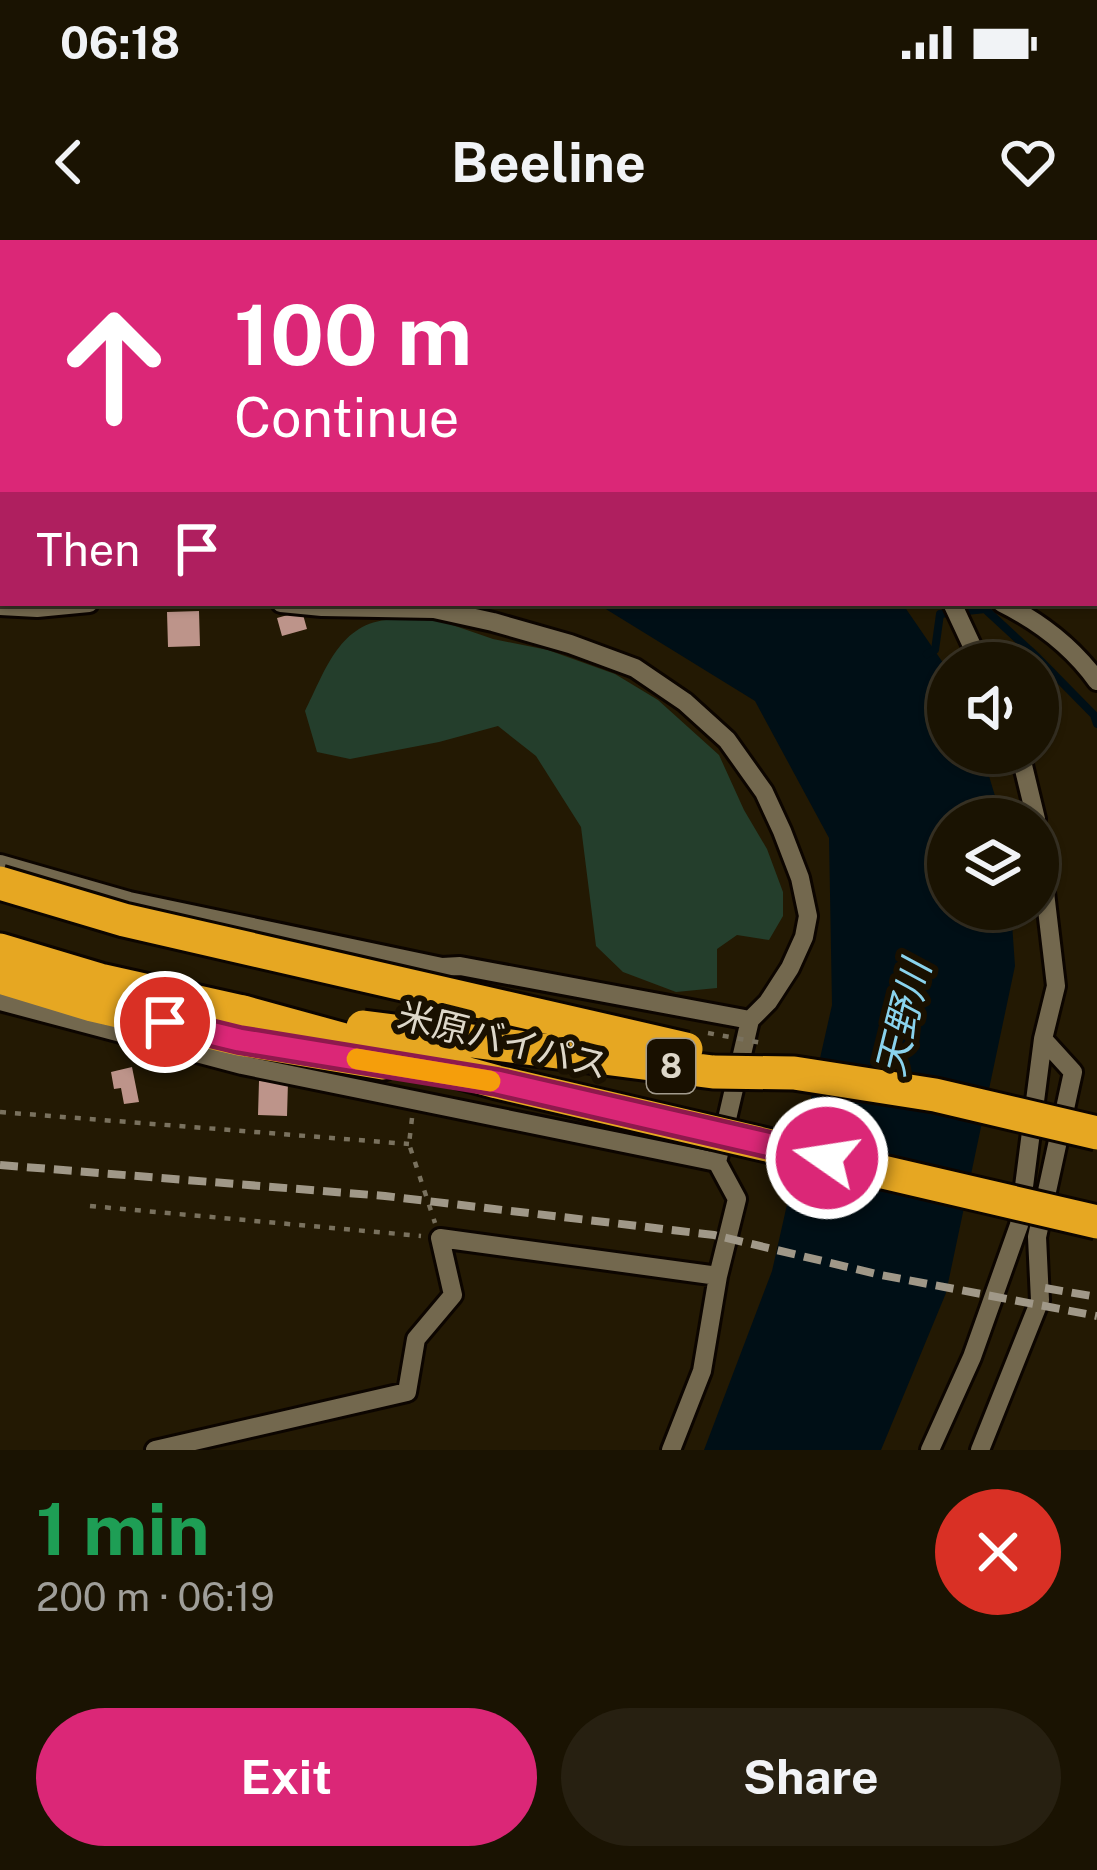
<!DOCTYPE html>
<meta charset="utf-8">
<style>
body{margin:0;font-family:"Public Sans","Noto Sans JP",sans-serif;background:#272011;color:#f1f3f6;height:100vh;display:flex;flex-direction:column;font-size:45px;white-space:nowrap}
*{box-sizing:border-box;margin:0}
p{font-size:39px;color:#9f9e99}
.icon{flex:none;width:66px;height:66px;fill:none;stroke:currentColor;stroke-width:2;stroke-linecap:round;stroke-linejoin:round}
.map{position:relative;height:1210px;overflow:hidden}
.panel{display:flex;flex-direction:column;background:#1a1302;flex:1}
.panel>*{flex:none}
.banner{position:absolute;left:0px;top:0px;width:1098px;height:366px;box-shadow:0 3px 9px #0004,0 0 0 3px #383224;background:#db2777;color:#fff;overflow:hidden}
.controls{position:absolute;left:927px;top:402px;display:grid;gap:24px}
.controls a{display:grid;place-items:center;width:132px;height:132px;border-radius:50%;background:#1a1302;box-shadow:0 3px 9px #0004,0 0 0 3px #383224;font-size:60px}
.pin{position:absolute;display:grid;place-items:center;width:102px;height:102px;color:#fff;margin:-51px;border:6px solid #fff;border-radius:50%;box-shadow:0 3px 12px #0007}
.me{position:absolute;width:132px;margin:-66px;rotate:283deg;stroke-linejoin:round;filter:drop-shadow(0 0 9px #0008)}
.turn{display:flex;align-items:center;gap:42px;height:252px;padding:0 36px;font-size:54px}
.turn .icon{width:156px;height:156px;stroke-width:2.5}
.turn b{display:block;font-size:84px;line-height:102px}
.then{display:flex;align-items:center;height:114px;padding:0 36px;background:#0003;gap:24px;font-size:45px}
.round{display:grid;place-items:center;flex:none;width:126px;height:126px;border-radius:63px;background:#272011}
.summary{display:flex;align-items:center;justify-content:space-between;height:204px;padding:0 36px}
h1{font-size:72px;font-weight:700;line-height:90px;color:#1e9e55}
.action{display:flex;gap:24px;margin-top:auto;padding:24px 36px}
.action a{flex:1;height:138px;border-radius:72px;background:#db2777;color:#fff;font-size:48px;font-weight:700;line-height:138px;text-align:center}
.action a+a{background:#272011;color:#f1f3f6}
.status{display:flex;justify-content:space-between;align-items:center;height:84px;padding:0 60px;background:#1a1302;direction:ltr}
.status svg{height:33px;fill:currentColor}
header{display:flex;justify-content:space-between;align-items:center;height:156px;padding:0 36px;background:#1a1302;font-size:54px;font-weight:700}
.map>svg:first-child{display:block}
.green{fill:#243e2c}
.water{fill:#000f16}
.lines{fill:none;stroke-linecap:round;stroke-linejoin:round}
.stream{stroke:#000f16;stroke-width:8}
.building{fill:#bd948a}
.street-casing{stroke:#0c0500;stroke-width:24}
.secondary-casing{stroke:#0c0500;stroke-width:30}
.highway-casing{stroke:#0c0500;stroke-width:39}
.path{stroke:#79715e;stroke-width:4.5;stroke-dasharray:6 9;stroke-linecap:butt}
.street{stroke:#73684e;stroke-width:18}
.secondary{stroke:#967b41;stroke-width:24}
.highway{stroke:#e6a722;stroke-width:33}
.rail{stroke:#a09888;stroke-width:8;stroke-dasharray:18 9;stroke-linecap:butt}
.highway-bridge-casing{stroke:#0c0500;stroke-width:39;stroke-linecap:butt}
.path-bridge{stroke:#79715e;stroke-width:4.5;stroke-dasharray:6 9;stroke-linecap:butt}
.highway-bridge{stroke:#e6a722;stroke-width:33}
.route-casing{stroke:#8e194d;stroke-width:30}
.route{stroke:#db2777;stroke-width:21}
.slow{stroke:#f59e0b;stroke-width:21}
.labels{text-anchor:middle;stroke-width:12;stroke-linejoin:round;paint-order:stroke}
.shield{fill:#191000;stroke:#a29b8d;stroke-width:3}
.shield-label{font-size:33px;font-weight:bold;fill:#ddd7c9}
.street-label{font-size:36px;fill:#ddd7c9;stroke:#191000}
.water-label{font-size:39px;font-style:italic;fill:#8ad3ed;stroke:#191000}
</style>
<div class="status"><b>06:18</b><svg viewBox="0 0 49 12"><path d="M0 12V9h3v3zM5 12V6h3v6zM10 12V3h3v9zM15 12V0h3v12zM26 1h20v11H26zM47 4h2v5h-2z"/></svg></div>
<header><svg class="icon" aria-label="back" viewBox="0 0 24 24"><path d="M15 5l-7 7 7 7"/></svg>Beeline<svg class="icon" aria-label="heart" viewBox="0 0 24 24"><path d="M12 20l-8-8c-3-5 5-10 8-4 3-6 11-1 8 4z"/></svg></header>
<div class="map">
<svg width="1097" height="1210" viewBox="0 0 1097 1210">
<rect width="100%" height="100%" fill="#231903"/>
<!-- green -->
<path class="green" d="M 435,379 L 493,399 L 548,410 L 615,434 L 658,460 L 719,515 L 744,570 L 767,609 L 783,652 L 783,676 L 769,700 L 737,695 L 717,709 L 717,748 L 676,752 L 623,732 L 596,706 L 581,587 L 536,516 L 498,486 L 439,502 L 350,519 L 317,512 L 305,471 C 324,434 338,385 386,380 C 402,378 419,379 435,379 Z"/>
<!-- water -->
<path class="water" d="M 596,363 L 902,363 L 948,430 L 948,513 L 982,513 L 1002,579 L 948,579 L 948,669 L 1011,669 L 1015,726 L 946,1053 L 881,1210 L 704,1210 L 772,1031 L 832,765 L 829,598 L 755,461 Z"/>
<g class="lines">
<!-- stream -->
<path class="stream" d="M 927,414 L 935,410 L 940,374 L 985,369 L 1037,417 L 1094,475 L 1097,484"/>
</g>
<!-- building -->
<path class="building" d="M 199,371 L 200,406 L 168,407 L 167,372 Z
M 302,371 L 307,389 L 282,396 L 277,378 Z
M 132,827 L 139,862 L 124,864 L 121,848 L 114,849 L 111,832 Z
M 259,841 L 288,842 L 287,876 L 258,875 Z"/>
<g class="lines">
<defs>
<path id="street" d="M 91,0 L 92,3
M 310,0 L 311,3
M 564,0 L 566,3
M 779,0 L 780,3
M 928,3 L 933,0
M 281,363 L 322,367 L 434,369 L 493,382 L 570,404 L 635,428 L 685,462 L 727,500 L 764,552 L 782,591 L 800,638 L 808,676 L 804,697 L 790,728 L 768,762 L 750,780 L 717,922 L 737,959 L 718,1036 L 702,1131 L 671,1210
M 952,363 L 980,423
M 1002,363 C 1040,382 1072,406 1097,441
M 0,366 L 37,368 L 89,363
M 1020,513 L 1036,579
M 0,624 L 129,661 L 442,727 L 460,726 L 750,780
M 0,761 L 242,825 L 717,922
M 155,1210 L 407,1152 L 416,1099 L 453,1055 L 440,998 L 718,1036
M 930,1210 L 972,1117 L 1019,985 L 1043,799 L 1056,746 L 1038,593
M 980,1210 L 1040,1060 L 1037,997 L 1073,832 L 1043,799"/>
<path id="secondary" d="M 0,100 L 3,100
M 1095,322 L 1097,322"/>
<path id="highway" d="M 0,710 L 100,740 L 243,772
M 0,737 L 92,765 L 239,799 L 383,823"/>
</defs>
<!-- street casing -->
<use href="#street" class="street-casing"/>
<!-- secondary casing -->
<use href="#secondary" class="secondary-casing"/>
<!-- highway casing -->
<use href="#highway" class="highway-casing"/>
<!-- path -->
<path class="path" d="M 0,872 L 409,904
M 412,878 L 409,904 L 435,983
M 90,966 L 421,996"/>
<!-- street -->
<use href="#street" class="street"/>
<!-- secondary -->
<use href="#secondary" class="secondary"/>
<!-- highway -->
<use href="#highway" class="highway"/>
<!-- rail -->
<path class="rail" d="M 0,925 L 385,956 L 714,995 L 881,1035 L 1097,1076
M 1045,1048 L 1097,1057"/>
<defs>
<path id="highway-bridge" d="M 0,643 L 124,680 L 686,809
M 243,772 L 497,842 L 1097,982
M 363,787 L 713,832 L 794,833 L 935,855 L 1097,893"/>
</defs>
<!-- highway-bridge casing -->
<use href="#highway-bridge" class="highway-bridge-casing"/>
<!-- path-bridge -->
<path class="path-bridge" d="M 708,793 L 762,803"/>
<!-- highway-bridge -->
<use href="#highway-bridge" class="highway-bridge"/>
</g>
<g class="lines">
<defs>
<path id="route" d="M 165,782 L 239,800 L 497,842 L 827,918"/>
</defs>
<!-- route casing -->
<use href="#route" class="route-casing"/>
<!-- route -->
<use href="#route" class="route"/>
<!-- slow -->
<path class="slow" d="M 357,819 L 490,841"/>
</g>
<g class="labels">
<!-- shield labels -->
<rect class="shield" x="647" y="799" width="48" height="54" rx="9"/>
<g class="shield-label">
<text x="671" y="838">8</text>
</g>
<!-- street labels -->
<g class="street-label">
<text transform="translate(503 800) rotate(14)" y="13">米原バイパス</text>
</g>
<!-- water labels -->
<g class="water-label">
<text transform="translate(903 778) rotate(-76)" y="14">天野川</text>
</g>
</g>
</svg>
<div class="controls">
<a><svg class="icon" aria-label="sound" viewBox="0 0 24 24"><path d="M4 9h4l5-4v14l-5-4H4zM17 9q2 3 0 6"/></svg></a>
<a><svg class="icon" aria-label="layers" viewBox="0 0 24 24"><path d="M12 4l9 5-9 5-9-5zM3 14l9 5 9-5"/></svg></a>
</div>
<div class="pin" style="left:165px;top:782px;background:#d93025"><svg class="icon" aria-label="arrive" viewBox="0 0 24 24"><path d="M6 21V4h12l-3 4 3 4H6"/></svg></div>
<svg class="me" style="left:827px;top:918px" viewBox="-20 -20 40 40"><circle r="17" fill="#db2777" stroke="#fff" stroke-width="3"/><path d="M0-11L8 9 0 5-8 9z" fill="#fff"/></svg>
<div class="banner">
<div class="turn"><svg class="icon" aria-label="ahead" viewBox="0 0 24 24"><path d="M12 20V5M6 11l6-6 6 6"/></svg><div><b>100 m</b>Continue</div></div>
<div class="then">Then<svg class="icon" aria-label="arrive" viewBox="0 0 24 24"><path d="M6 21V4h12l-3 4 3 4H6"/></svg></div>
</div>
</div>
<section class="panel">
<div class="summary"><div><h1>1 min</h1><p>200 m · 06:19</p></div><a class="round" style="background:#d93025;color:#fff"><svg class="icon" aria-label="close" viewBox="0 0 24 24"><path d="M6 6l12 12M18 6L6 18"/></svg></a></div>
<div class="action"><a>Exit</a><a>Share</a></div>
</section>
